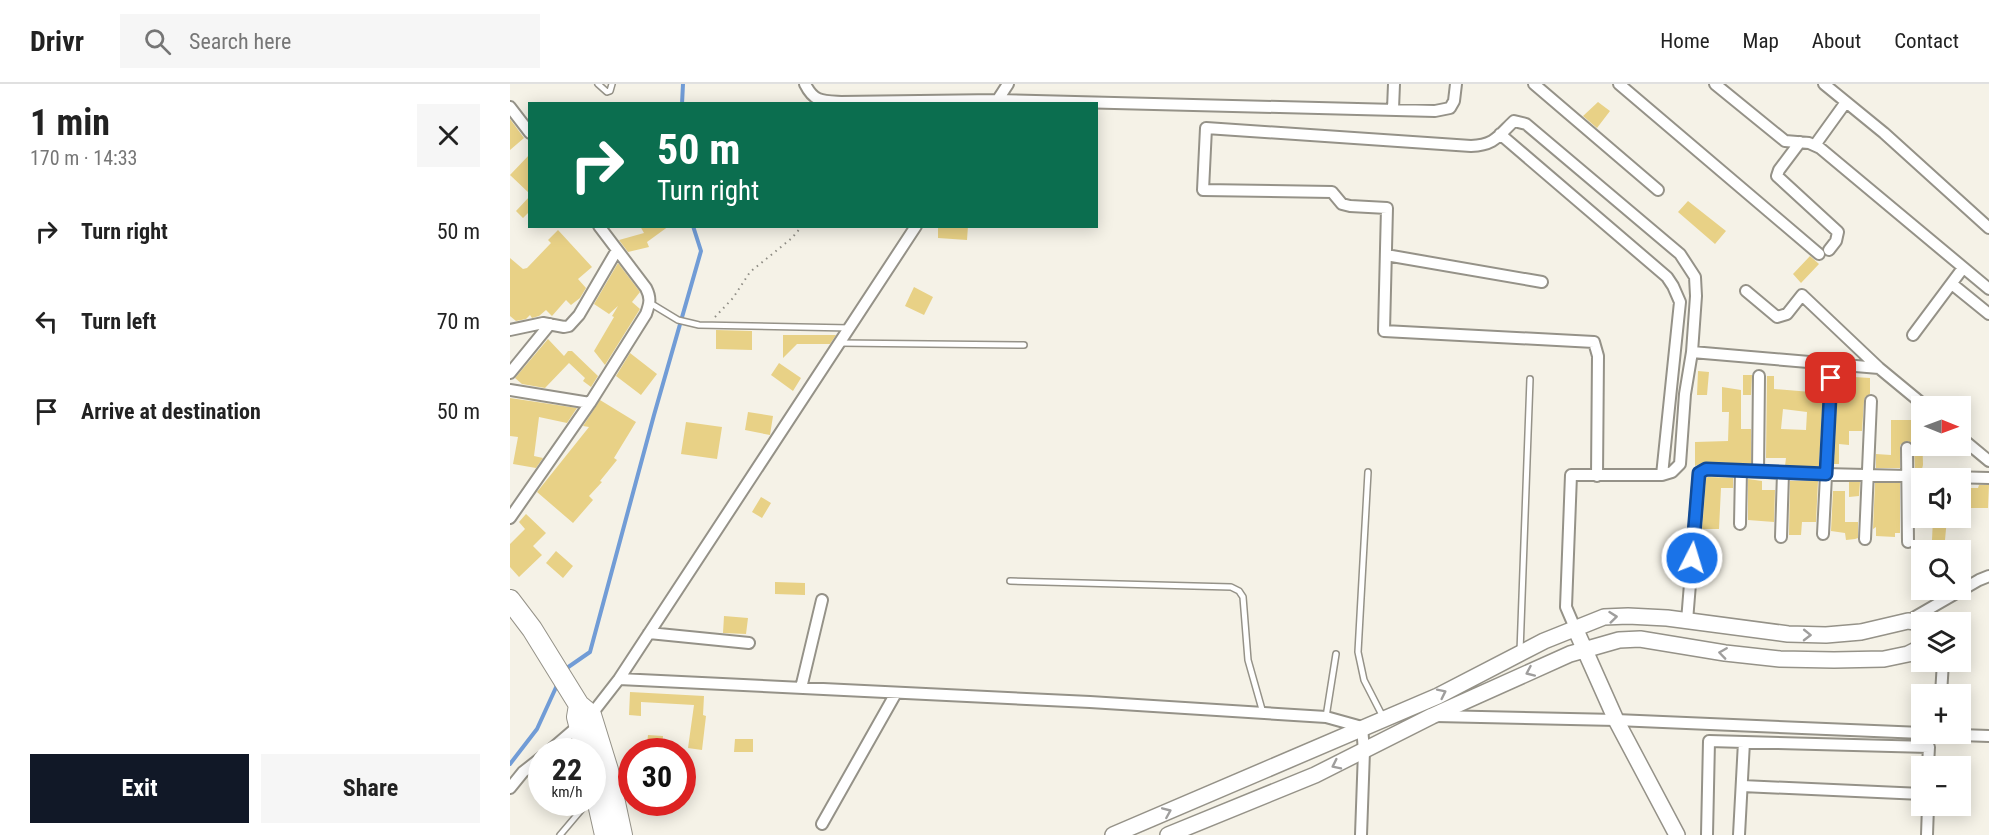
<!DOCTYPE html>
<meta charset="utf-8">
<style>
body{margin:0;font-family:"Roboto Condensed",sans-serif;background:#f6f6f6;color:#222;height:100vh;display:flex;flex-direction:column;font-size:22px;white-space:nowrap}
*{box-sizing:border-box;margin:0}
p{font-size:20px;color:#767676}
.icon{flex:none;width:33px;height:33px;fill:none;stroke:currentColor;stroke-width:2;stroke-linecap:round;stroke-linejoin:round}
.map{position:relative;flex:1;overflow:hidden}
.sheet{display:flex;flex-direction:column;background:#fff;width:510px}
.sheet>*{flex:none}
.banner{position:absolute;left:18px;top:18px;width:570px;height:126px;border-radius:0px;box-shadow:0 3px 15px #0003;background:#0b6e4f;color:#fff;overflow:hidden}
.needle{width:39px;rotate:91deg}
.tools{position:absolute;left:1401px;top:312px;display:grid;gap:12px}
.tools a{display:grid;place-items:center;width:60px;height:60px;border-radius:0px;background:#fff;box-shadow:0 3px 15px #0003;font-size:30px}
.speed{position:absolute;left:18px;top:654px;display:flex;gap:12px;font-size:30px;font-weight:700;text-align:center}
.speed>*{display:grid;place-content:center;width:78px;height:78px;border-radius:50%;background:#fff;box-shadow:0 3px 15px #0003;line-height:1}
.speed small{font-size:15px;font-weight:400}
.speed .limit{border:9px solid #d22;background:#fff;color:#111}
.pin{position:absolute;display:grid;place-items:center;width:51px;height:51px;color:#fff;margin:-26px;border-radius:12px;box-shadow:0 3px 9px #0006}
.me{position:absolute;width:66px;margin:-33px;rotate:5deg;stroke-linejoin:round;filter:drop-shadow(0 0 4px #0008)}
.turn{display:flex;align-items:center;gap:21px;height:126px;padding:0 30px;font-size:27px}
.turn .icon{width:78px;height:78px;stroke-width:2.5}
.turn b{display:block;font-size:42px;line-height:51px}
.round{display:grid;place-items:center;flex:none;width:63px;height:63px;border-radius:0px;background:#f6f6f6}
.overview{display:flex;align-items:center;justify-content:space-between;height:102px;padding:0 30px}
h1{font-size:36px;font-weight:700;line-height:45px}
.button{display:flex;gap:12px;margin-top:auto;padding:12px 30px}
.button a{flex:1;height:69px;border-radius:0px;background:#111827;color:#fff;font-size:24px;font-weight:700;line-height:69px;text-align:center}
.button a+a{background:#f6f6f6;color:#222}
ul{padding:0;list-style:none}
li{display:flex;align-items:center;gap:18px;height:90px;padding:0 30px}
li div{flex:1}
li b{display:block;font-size:22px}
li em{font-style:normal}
header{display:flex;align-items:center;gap:36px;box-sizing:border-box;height:84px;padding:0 30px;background:#fff;border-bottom:2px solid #e0e0e0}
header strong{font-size:28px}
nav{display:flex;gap:33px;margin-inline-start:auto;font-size:21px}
.search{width:420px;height:54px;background:#f6f6f6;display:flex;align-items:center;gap:15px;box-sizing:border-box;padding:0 21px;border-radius:0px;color:#767676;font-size:22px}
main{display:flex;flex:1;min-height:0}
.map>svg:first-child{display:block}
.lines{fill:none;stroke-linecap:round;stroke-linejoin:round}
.stream{stroke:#719cd6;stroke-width:4}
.building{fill:#e8d186;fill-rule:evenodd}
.lane-casing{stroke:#959288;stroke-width:8}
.street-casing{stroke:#959288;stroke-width:14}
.secondary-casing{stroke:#959288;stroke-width:18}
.highway-casing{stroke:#959288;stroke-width:22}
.path{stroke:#8e8c84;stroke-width:2;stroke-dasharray:1.5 4.5;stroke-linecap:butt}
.lane{stroke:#fff;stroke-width:5}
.street{stroke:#fff;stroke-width:10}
.secondary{stroke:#fff;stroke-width:15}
.highway{stroke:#fff;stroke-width:20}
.oneway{stroke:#9f9e9d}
.route-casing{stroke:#114b97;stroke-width:15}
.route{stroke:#1a73e8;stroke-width:10}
</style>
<header>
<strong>Drivr</strong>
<div class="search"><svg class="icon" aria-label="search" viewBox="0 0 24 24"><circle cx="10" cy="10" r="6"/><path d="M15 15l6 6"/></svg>Search here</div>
<nav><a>Home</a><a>Map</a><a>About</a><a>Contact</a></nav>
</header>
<main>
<section class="sheet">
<div class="overview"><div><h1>1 min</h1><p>170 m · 14:33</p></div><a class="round"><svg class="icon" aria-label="close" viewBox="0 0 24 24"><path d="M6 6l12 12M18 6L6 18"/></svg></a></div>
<ul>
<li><svg class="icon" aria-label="right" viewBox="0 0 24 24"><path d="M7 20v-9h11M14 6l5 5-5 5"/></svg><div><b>Turn right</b></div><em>50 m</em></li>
<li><svg class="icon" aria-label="left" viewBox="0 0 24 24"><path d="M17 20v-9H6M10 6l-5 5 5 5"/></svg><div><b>Turn left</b></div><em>70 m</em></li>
<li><svg class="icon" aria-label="arrive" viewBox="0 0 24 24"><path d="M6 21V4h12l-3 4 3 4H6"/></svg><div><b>Arrive at destination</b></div><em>50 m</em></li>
</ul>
<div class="button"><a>Exit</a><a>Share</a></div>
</section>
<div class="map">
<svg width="1479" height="751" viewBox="0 0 1479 751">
<rect width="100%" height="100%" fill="#f5f2e7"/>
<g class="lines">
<!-- stream -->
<path class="stream" d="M 172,20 L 173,0
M 54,586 L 80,568 L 144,331 L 191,167 L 183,142
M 0,680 L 27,645 L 48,599"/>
</g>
<!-- building -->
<path class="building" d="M 1088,18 L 1100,27 L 1087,44 L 1073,32 Z
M 0,35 L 14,54 L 0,66 Z
M 20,70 L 20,110 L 0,91 Z
M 20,112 L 20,127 L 13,134 L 6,127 Z
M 1178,117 L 1216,147 L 1205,160 L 1168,128 Z
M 130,142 L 159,142 L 137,158 L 139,163 L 118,168 L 109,156 L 134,149 Z
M 428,142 L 458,142 L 457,156 L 428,154 Z
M 48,146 L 82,183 L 68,195 L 76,204 L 70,214 L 61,221 L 56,216 L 42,232 L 36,226 L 29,232 L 22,234 L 20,231 L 16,235 L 6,237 L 0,232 L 0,174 L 13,185 L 17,184 L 41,159 L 38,156 Z
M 1300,172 L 1309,180 L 1291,199 L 1283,190 Z
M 108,179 L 130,208 L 122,218 L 130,225 L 95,281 L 84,267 L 104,233 L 102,232 L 108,222 L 99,230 L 84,220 Z
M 404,203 L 423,213 L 414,231 L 395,222 Z
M 206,246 L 242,247 L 242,266 L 206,265 Z
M 273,251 L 326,251 L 320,260 L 287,260 L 273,274 Z
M 38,255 L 54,272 L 58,267 L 62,267 L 88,292 L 81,303 L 73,297 L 75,294 L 59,279 L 35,304 L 12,300 L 5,294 Z
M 120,269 L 147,290 L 131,311 L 106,292 Z
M 269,279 L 291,294 L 283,307 L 261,291 Z
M 1188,287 L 1199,288 L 1197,311 L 1187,311 Z
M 1233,291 L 1242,291 L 1241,311 L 1233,311 Z
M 1257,292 L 1264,292 L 1264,305 L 1301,308 L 1301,294 L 1314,294 L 1309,382 L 1275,382 L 1276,374 L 1256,374 ZM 1273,325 L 1297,328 L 1296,346 L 1271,345 Z
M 1328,292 L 1360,294 L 1360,310 L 1355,313 L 1354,317 L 1352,347 L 1339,347 L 1339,361 L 1329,360 L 1329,380 L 1324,380 Z
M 1212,303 L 1231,306 L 1231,345 L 1241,345 L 1241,380 L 1196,378 L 1185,382 L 1185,358 L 1218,357 L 1219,328 L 1212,328 Z
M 0,314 L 67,324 L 57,339 L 29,333 L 24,372 L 33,374 L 26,384 L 3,380 L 8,353 L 0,352 Z
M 90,316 L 126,338 L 104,374 L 107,376 L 90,397 L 92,398 L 79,412 L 83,416 L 63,439 L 27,408 L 79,343 L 73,342 Z
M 238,328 L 263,332 L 260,351 L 235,346 Z
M 1381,336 L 1402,336 L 1412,343 L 1413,381 L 1412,385 L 1405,385 L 1404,363 L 1403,360 L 1398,357 L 1390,361 L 1390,384 L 1366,384 L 1366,370 L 1381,371 Z
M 176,338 L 212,343 L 207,375 L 171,370 Z
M 1198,393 L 1223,394 L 1223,404 L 1211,404 L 1209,445 L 1192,445 L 1196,394 Z
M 1238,395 L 1252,397 L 1252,406 L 1265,406 L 1264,438 L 1238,436 Z
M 1280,397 L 1308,397 L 1306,438 L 1292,438 L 1291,451 L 1279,451 Z
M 1339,398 L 1350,398 L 1349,412 L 1339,413 Z
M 1365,399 L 1390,399 L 1390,449 L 1385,449 L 1385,453 L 1366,452 L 1366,443 L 1363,445 Z
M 1405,400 L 1412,400 L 1412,426 L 1405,426 Z
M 1469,401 L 1479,401 L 1478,424 L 1457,424 L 1457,404 L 1468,404 Z
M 1323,407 L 1335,407 L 1335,438 L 1348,438 L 1348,454 L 1345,455 L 1336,456 L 1335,449 L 1321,447 Z
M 251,413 L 261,419 L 252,434 L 242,428 Z
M 16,430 L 36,449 L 23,462 L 32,471 L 9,493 L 0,483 L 0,460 L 15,445 L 9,438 Z
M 1423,434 L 1437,434 L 1435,456 L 1422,456 Z
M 46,467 L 63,482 L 53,494 L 36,479 Z
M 265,498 L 295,499 L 295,511 L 265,510 Z
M 214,532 L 238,534 L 236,550 L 213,549 Z
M 120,608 L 194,612 L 193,631 L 196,632 L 192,666 L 178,664 L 184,621 L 131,618 L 131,632 L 119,631 Z
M 138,651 L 153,652 L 152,668 L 136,668 Z
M 225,655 L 243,655 L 243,668 L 224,668 Z"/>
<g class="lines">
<defs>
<path id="lane" d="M 88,0 L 97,8 L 100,7 L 102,0
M 140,219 L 168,236 L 189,241 L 340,244
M 330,259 L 514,261
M 858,388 L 848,568 L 854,596 L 873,633
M 500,497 L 721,503 L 729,507 L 733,513 L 738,576 L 753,629
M 1010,568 L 1020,295
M 816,633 L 826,570
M 50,751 L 78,718"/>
<path id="street" d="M 295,0 C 304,18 312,17 331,18 L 488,16 L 925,27 L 940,24 L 944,17 L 946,0
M 1024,0 L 1148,106
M 1109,0 L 1309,170
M 1205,0 L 1275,57 L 1299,59 L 1310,64 L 1479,205
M 1314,0 L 1374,49 L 1479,144
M 485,20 L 498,0
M 0,23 L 20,49
M 883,25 L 884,0
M 990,50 L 1157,193 L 1163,202 L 1170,218 L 1152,391
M 1290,58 L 1269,86 L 1267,92 L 1328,148 L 1326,157 L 1319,166
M 1305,61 L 1336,18
M 876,171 L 1032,198
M 1442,200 L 1479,230
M 1236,207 L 1267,233 L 1277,230 L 1292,211 L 1369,284 L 1415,322
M 0,246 L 33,239 L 54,243 L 59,242 L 69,231 L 107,166
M 1403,251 L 1453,184
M 1182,268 L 1369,284
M 0,289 L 40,240
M 0,306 L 80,319
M 1450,353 L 1479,377
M 1397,364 L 1398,458
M 1248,387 L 1249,292
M 0,434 L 80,319 L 136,230 C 140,219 141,214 136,204 L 89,142
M 1230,440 L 1231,386
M 1313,450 L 1321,294
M 1271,453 L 1273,389
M 1355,455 L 1361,317
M 1177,537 L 1189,389 L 1196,385 L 1273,389 L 1479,394
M 1398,537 L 1469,496 L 1479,492
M 1065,544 L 1056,523 L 1061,391 L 1152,391 L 1162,388 L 1170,380 L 1175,310 L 1182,268 L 1186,212 L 1185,193 L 1170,170 L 1016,40 L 1004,37 C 988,52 985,61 961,62 L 696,44 L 693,106 L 822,108 L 832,120 L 840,122 L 877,124 L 874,247 L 1084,258 L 1088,272 L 1087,392
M 139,549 L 239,559
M 109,595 L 580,618 L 816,633 L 852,643 L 854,667 L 851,751
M 291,604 L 312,516
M 1431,610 L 1433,578
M 926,632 L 1106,636 L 1412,649
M 1421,650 L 1479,652
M 38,668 L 81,631 L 109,595 L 406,142
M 1232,702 L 1412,710
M 0,704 L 13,688 L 32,673
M 312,740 L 386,609
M 1197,751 L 1199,657 L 1419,663 L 1418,682
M 1229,751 L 1234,658
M 1417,751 L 1418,722"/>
<path id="secondary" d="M 1065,544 L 1106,636 L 1167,751
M 603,751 L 928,612 L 1034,557 L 1094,533 L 1118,532 L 1157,534 L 1278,550 L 1316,551 L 1351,548 L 1398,537 L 1405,538 L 1412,545
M 658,751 L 805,691 L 922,632 L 1060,570 L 1109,556 L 1130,555 L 1215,569 L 1270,575 L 1324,576 L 1374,575 L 1398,570 L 1408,565 L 1412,557"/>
<path id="highway" d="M 0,516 L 22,545 L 69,621 L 81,631 L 98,686 L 112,751
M 69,621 L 67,633 L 76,668
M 82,693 L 95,751"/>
</defs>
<!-- lane casing -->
<use href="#lane" class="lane-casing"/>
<!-- street casing -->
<use href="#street" class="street-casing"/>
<!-- secondary casing -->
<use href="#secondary" class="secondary-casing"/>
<!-- highway casing -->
<use href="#highway" class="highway-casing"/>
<!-- path -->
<path class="path" d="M 205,233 L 223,214 L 240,188 L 282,154 L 292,142"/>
<!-- lane -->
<use href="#lane" class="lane"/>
<!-- street -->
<use href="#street" class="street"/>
<!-- secondary -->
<use href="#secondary" class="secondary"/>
<!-- highway -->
<use href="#highway" class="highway"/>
</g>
<!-- one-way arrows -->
<defs><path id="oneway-chevron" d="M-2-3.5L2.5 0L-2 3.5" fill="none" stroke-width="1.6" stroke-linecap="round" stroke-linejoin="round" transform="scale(1.5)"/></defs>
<g class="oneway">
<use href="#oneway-chevron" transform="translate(1103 533) rotate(-6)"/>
<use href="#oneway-chevron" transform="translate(1297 551) rotate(1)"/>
<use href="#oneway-chevron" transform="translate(1213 569) rotate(-172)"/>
<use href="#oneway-chevron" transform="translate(1020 588) rotate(156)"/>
<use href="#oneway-chevron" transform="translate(932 609) rotate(-26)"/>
<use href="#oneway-chevron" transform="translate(826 681) rotate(154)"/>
<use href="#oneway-chevron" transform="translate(657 728) rotate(-23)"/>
</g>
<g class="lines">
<defs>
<path id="route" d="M 1182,474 L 1189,389 L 1196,385 L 1316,390 L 1321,294"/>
</defs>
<!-- route casing -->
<use href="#route" class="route-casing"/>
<!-- route -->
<use href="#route" class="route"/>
</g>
</svg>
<div class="tools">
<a><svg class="needle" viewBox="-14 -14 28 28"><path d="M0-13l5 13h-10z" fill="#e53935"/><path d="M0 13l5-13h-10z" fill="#767676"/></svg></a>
<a><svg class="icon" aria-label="sound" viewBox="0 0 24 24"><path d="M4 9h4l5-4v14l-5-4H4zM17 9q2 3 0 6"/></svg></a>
<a><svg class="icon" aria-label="search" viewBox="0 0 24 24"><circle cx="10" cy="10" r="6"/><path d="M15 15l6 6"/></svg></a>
<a><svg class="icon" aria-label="layers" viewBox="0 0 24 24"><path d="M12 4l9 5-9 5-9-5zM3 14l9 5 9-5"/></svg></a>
<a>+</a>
<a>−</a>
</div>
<div class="speed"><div>22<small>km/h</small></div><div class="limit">30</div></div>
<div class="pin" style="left:1321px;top:294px;background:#d93025"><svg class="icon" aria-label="arrive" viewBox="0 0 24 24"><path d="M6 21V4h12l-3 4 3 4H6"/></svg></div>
<svg class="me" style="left:1182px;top:474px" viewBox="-20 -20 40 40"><circle r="17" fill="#1a73e8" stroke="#fff" stroke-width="3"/><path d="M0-11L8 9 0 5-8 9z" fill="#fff"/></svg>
<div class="banner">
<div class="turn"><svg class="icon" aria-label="right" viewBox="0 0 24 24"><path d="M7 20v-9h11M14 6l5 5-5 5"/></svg><div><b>50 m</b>Turn right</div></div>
</div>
</div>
</main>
